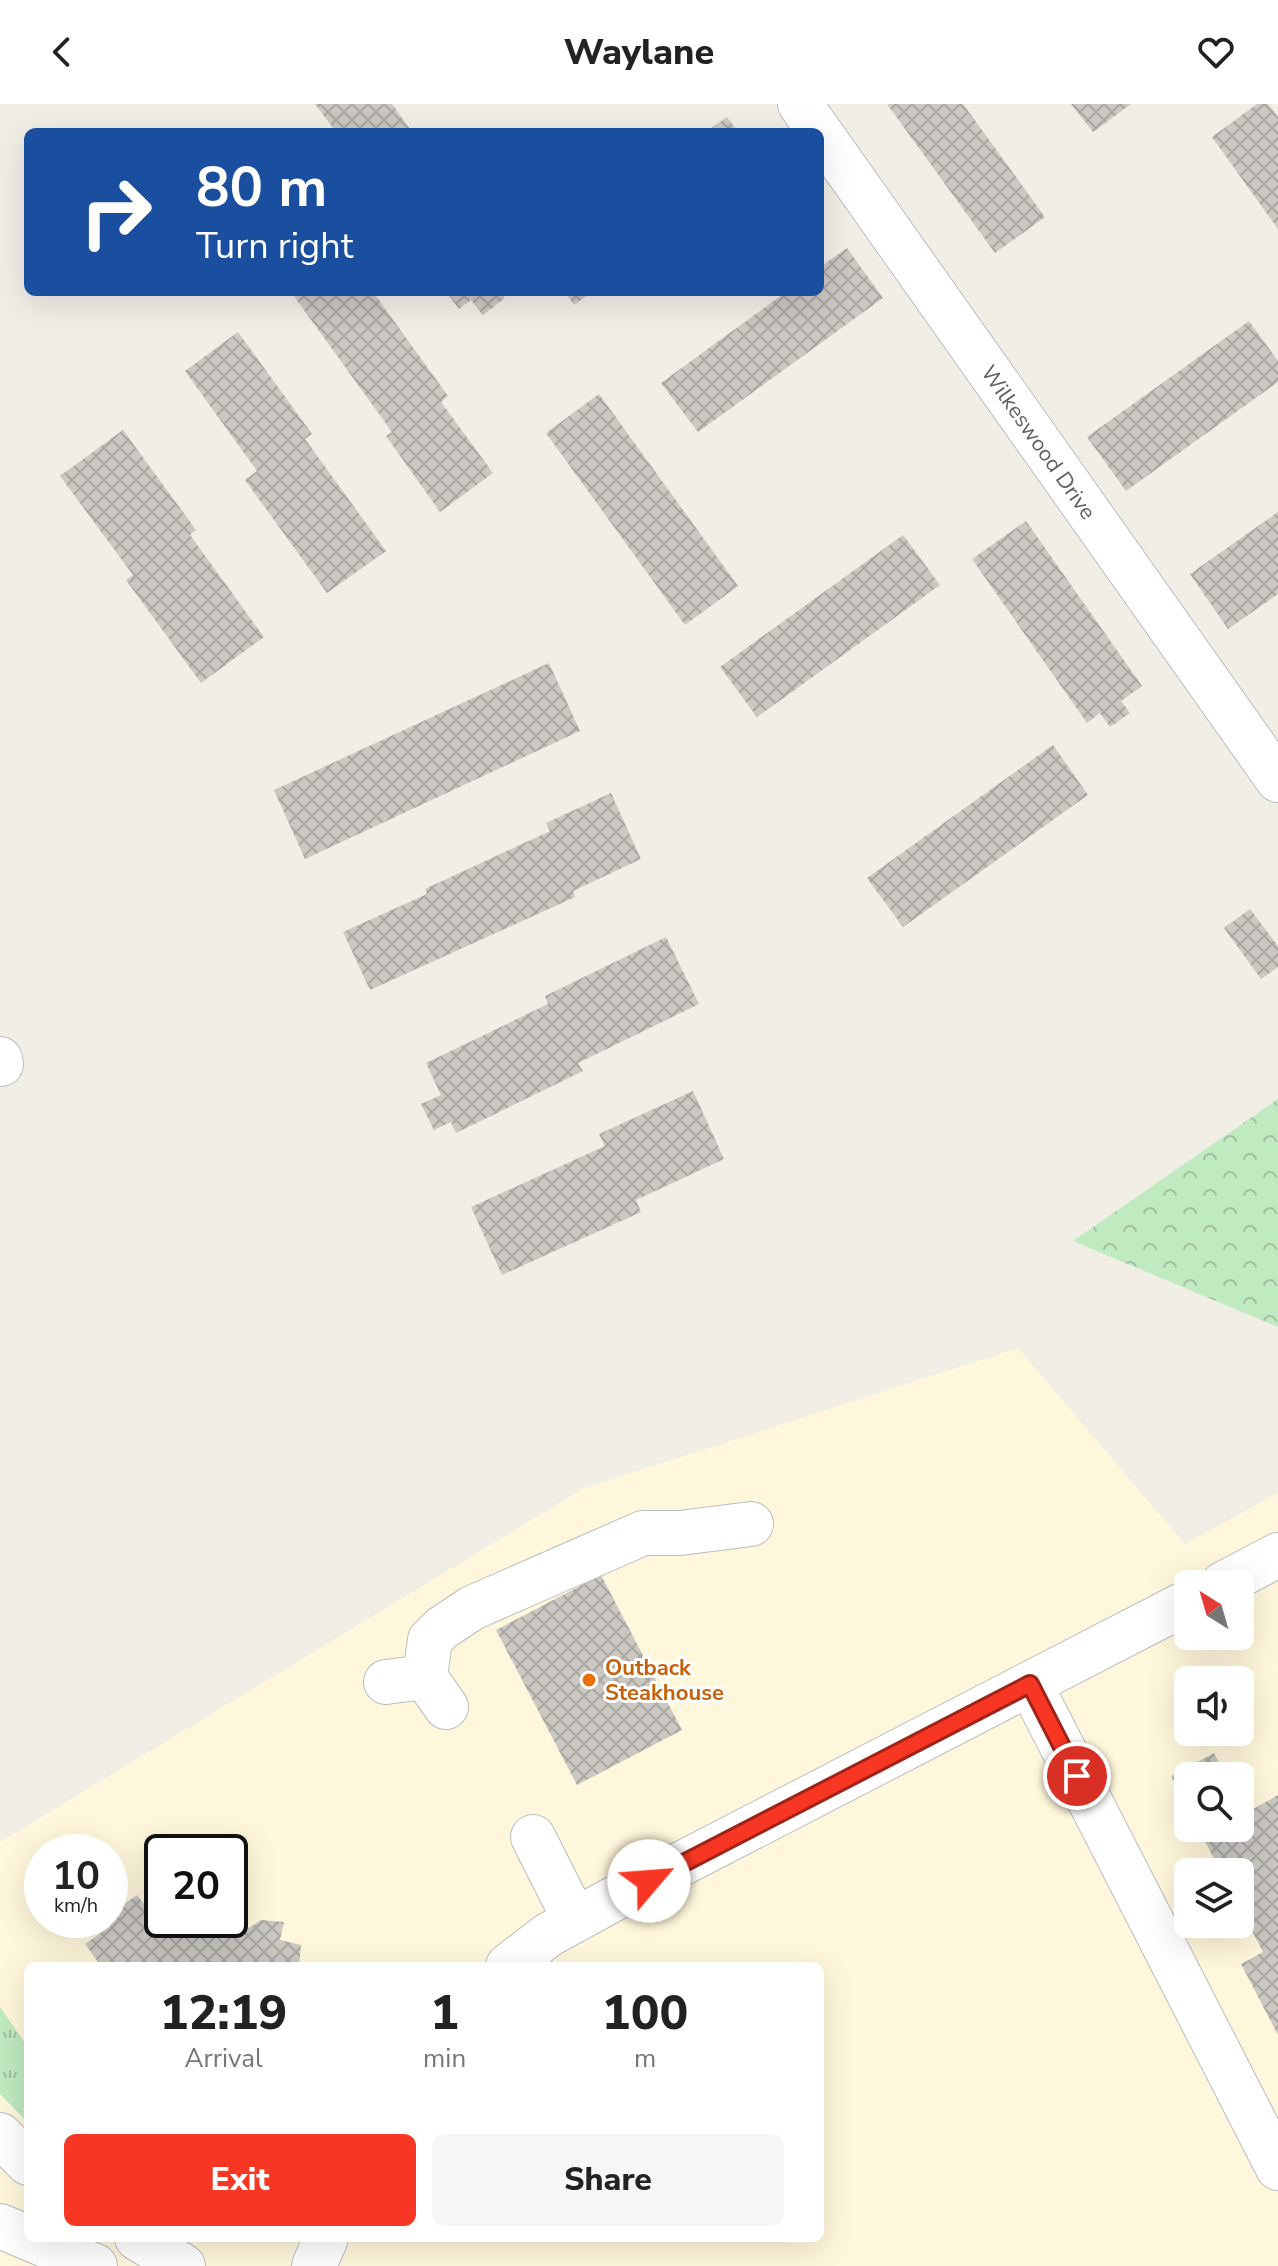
<!DOCTYPE html>
<style>
body{margin:0;font-family:"Nunito Sans",sans-serif;background:#f6f6f6;color:#222;height:100vh;display:flex;flex-direction:column;font-size:30px;white-space:nowrap}
*{box-sizing:border-box;margin:0}
p{font-size:26px;color:#767676}
.icon{flex:none;width:44px;height:44px;fill:none;stroke:currentColor;stroke-width:2;stroke-linecap:round;stroke-linejoin:round}
.map{position:relative;flex:1;overflow:hidden}
.drawer{position:absolute;left:24px;top:1858px;width:800px;height:280px;display:flex;flex-direction:column;background:#fff;border-radius:12px;box-shadow:0 8px 32px #0002}
.drawer>*{flex:none}
.guide{position:absolute;left:24px;top:24px;width:800px;height:168px;border-radius:12px;box-shadow:0 8px 32px #0002;background:#1a4fa0;color:#fff;overflow:hidden}
.needle{width:52px;rotate:323deg}
.fabs{position:absolute;left:1174px;top:1466px;display:grid;gap:16px}
.fabs a{display:grid;place-items:center;width:80px;height:80px;border-radius:12px;background:#fff;box-shadow:0 8px 32px #0002;font-size:40px}
.speed{position:absolute;left:24px;top:1730px;display:flex;gap:16px;font-size:40px;font-weight:700;text-align:center}
.speed>*{display:grid;place-content:center;width:104px;height:104px;border-radius:50%;background:#fff;box-shadow:0 8px 32px #0002;line-height:1}
.speed small{font-size:20px;font-weight:400}
.speed .limit{border:4px solid #111;border-radius:12px;background:#fff;color:#111}
.pin{position:absolute;display:grid;place-items:center;width:68px;height:68px;color:#fff;margin:-34px;border:4px solid #fff;border-radius:50%;box-shadow:0 2px 8px #0007}
.me{position:absolute;width:88px;margin:-44px;rotate:63deg;stroke-linejoin:round;filter:drop-shadow(0 0 6px #0008)}
.turn{display:flex;align-items:center;gap:28px;height:168px;padding:0 40px;font-size:36px}
.turn .icon{width:104px;height:104px;stroke-width:2.5}
.turn b{display:block;font-size:56px;line-height:68px}
.eta{display:flex;justify-content:space-evenly;align-items:center;height:136px;text-align:center}
.eta b{font-size:48px;font-weight:800;line-height:56px}
.primary-button{display:flex;gap:16px;margin-top:auto;padding:16px 40px}
.primary-button a{flex:1;height:92px;border-radius:12px;background:#f83624;color:#fff;font-size:32px;font-weight:800;line-height:92px;text-align:center}
.primary-button a+a{background:#f6f6f6;color:#222}
header{display:flex;justify-content:space-between;align-items:center;height:104px;padding:0 40px;background:#fff;font-size:36px;font-weight:800}
.map>svg:first-child{display:block}
.commercial{fill:#fff7db;fill-rule:evenodd}
.grass{fill:url(#grass-tufts)}
.forest{fill:url(#forest-crowns)}
.building{fill:url(#building-cross-hatch)}
.lines{fill:none;stroke-linecap:round;stroke-linejoin:round}
.minor-casing{stroke:#babdc2;stroke-width:46}
.minor{stroke:#fff;stroke-width:44}
.route-casing{stroke:#a12317;stroke-width:20}
.route{stroke:#f83624;stroke-width:14}
.food-dot{fill:#e8710a;stroke:#fff;stroke-width:3}
.labels{text-anchor:middle;stroke-width:6;stroke-linejoin:round;paint-order:stroke}
.street-label{font-size:22px;fill:#5d6167;stroke:#fff}
.food-label{font-size:22px;font-weight:bold;fill:#c56008;stroke:#fff;text-anchor:start}
</style>
<header><svg class="icon" aria-label="back" viewBox="0 0 24 24"><path d="M15 5l-7 7 7 7"/></svg>Waylane<svg class="icon" aria-label="heart" viewBox="0 0 24 24"><path d="M12 20l-8-8c-3-5 5-10 8-4 3-6 11-1 8 4z"/></svg></header>
<div class="map">
<svg width="1278" height="2162" viewBox="0 0 1278 2162">
<defs>
<pattern id="grass-tufts" width="24" height="20" patternUnits="userSpaceOnUse" patternTransform="scale(2)"><rect width="24" height="20" fill="#c0eac0"/><path d="M3 7l-1-3M5 7V3M7 7l1-3M15 17l-1-3M17 17v-4M19 17l1-3" fill="none" stroke="#9fc1a0"/></pattern>
<pattern id="forest-crowns" width="20" height="18" patternUnits="userSpaceOnUse" patternTransform="scale(2)"><rect width="20" height="18" fill="#c0eac0"/><path d="M2 6a3 3 0 1 1 6 0M12 15a3 3 0 1 1 6 0" fill="none" stroke="#9fc1a0"/></pattern>
<pattern id="building-cross-hatch" width="8" height="8" patternUnits="userSpaceOnUse" patternTransform="scale(2)"><rect width="8" height="8" fill="#cbc8c2"/><path d="M0 0l8 8M0 8l8-8" fill="none" stroke="#a8a6a1"/></pattern>
</defs>
<rect width="100%" height="100%" fill="#f0eee5"/>
<!-- commercial -->
<path class="commercial" d="M 1018,1244 L 1185,1440 L 1278,1389 L 1278,2162 L 0,2162 L 0,1738 L 582,1385 ZM 1188,1480 L 1240,1480 L 1240,1532 L 1188,1532 ZM 1188,1576 L 1240,1576 L 1240,1628 L 1188,1628 ZM 1188,1672 L 1240,1672 L 1240,1724 L 1188,1724 ZM 42,1748 L 110,1748 L 110,1816 L 42,1816 ZM 162,1748 L 230,1748 L 230,1816 L 162,1816 ZM 1188,1768 L 1240,1768 L 1240,1820 L 1188,1820 ZM 28,1862 L 820,1862 L 820,2134 L 28,2134 Z"/>
<!-- grass -->
<path class="grass" d="M 0,1903 L 28,1943 L 28,2019 L 0,1990 Z"/>
<!-- forest -->
<path class="forest" d="M 1278,995 L 1278,1223 L 1073,1137 Z"/>
<!-- building -->
<path class="building" d="M 315,0 L 392,0 L 412,28 L 336,28 Z
M 887,0 L 963,0 L 1045,113 L 995,149 Z
M 1071,0 L 1131,0 L 1093,28 Z
M 1257,0 L 1268,0 L 1278,13 L 1278,125 L 1212,33 Z
M 727,13 L 738,28 L 706,28 Z
M 847,144 L 883,194 L 698,328 L 661,279 L 786,188 L 820,188 L 820,163 Z
M 291,188 L 373,188 L 448,292 L 441,298 L 493,369 L 440,408 L 386,332 L 392,328 Z
M 446,188 L 500,188 L 505,194 L 483,211 L 471,196 L 459,205 Z
M 565,188 L 592,188 L 574,201 Z
M 1249,217 L 1278,257 L 1278,278 L 1126,387 L 1087,333 Z
M 238,228 L 312,330 L 305,335 L 386,447 L 327,489 L 245,376 L 257,367 L 185,267 Z
M 599,290 L 738,482 L 685,521 L 546,329 Z
M 123,326 L 196,426 L 190,431 L 264,533 L 201,579 L 126,476 L 133,471 L 60,372 Z
M 1278,408 L 1278,490 L 1228,525 L 1190,470 Z
M 1026,417 L 1142,582 L 1121,597 L 1130,609 L 1110,623 L 1100,609 L 1087,619 L 972,455 Z
M 903,431 L 940,481 L 757,613 L 720,563 Z
M 549,559 L 580,627 L 305,755 L 274,686 Z
M 1053,641 L 1088,691 L 903,823 L 867,774 Z
M 611,689 L 641,755 L 573,787 L 575,793 L 370,886 L 343,828 L 427,790 L 425,785 L 550,727 L 546,719 Z
M 1250,805 L 1278,842 L 1278,863 L 1261,875 L 1224,824 Z
M 666,833 L 699,900 L 578,959 L 583,967 L 456,1029 L 451,1018 L 434,1026 L 421,1000 L 441,991 L 426,959 L 548,900 L 545,892 Z
M 693,987 L 724,1055 L 636,1096 L 641,1108 L 502,1171 L 471,1103 L 605,1042 L 599,1030 Z
M 601,1471 L 682,1626 L 577,1681 L 496,1526 Z
M 1214,1649 L 1226,1672 L 1188,1672 L 1188,1705 L 1171,1672 Z
M 1278,1691 L 1278,1931 L 1241,1860 L 1263,1848 L 1240,1804 L 1240,1768 L 1221,1768 L 1198,1724 L 1240,1724 L 1240,1698 L 1246,1709 Z
M 137,1791 L 147,1804 L 162,1793 L 162,1816 L 230,1816 L 230,1797 L 249,1824 L 261,1816 L 284,1818 L 280,1836 L 301,1841 L 299,1860 L 101,1862 L 85,1840 L 111,1822 L 106,1816 L 110,1816 L 110,1810 Z"/>
<g class="lines">
<defs>
<path id="minor" d="M 800,0 L 1278,676
M 0,955 L 1,960
M 1223,1480 L 1278,1451
M 425,1573 L 430,1536 L 442,1524 L 472,1504 L 643,1429 L 680,1429 L 751,1420
M 386,1578 L 425,1573 L 446,1603
M 1030,1580 L 1278,2064
M 533,1733 L 575,1816
M 508,1862 L 548,1831 L 621,1791 L 1188,1498
M 0,2031 L 28,2059
M 0,2122 L 95,2162
M 137,2134 L 183,2162
M 314,2162 L 326,2134"/>
</defs>
<!-- minor casing -->
<use href="#minor" class="minor-casing"/>
<!-- minor -->
<use href="#minor" class="minor"/>
</g>
<g class="lines">
<defs>
<path id="route" d="M 649,1777 L 1030,1580 L 1077,1672"/>
</defs>
<!-- route casing -->
<use href="#route" class="route-casing"/>
<!-- route -->
<use href="#route" class="route"/>
</g>
<!-- markers -->
<circle class="food-dot" cx="589" cy="1576" r="8"/>
<g class="labels">
<!-- street labels -->
<g class="street-label">
<text transform="translate(1039 338) rotate(55)" y="8">Wilkeswood Drive</text>
</g>
<!-- food labels -->
<g class="food-label">
<text x="605" y="1571">Outback<tspan x="605" dy="25">Steakhouse</tspan></text>
</g>
</g>
</svg>
<div class="fabs">
<a><svg class="needle" viewBox="-14 -14 28 28"><path d="M0-13l5 13h-10z" fill="#e53935"/><path d="M0 13l5-13h-10z" fill="#767676"/></svg></a>
<a><svg class="icon" aria-label="sound" viewBox="0 0 24 24"><path d="M4 9h4l5-4v14l-5-4H4zM17 9q2 3 0 6"/></svg></a>
<a><svg class="icon" aria-label="search" viewBox="0 0 24 24"><circle cx="10" cy="10" r="6"/><path d="M15 15l6 6"/></svg></a>
<a><svg class="icon" aria-label="layers" viewBox="0 0 24 24"><path d="M12 4l9 5-9 5-9-5zM3 14l9 5 9-5"/></svg></a>
</div>
<div class="speed"><div>10<small>km/h</small></div><div class="limit">20</div></div>
<div class="pin" style="left:1077px;top:1672px;background:#d93025"><svg class="icon" aria-label="arrive" viewBox="0 0 24 24"><path d="M6 21V4h12l-3 4 3 4H6"/></svg></div>
<svg class="me" style="left:649px;top:1777px" viewBox="-20 -20 40 40"><circle r="19" fill="#fff"/><path d="M0-13L10 11 0 6-10 11z" fill="#f83624"/></svg>
<div class="guide">
<div class="turn"><svg class="icon" aria-label="right" viewBox="0 0 24 24"><path d="M7 20v-9h11M14 6l5 5-5 5"/></svg><div><b>80 m</b>Turn right</div></div>
</div>
<section class="drawer">
<div class="eta">
<div><b>12:19</b><p>Arrival</p></div>
<div><b>1</b><p>min</p></div>
<div><b>100</b><p>m</p></div>
</div>
<div class="primary-button"><a>Exit</a><a>Share</a></div>
</section>
</div>
